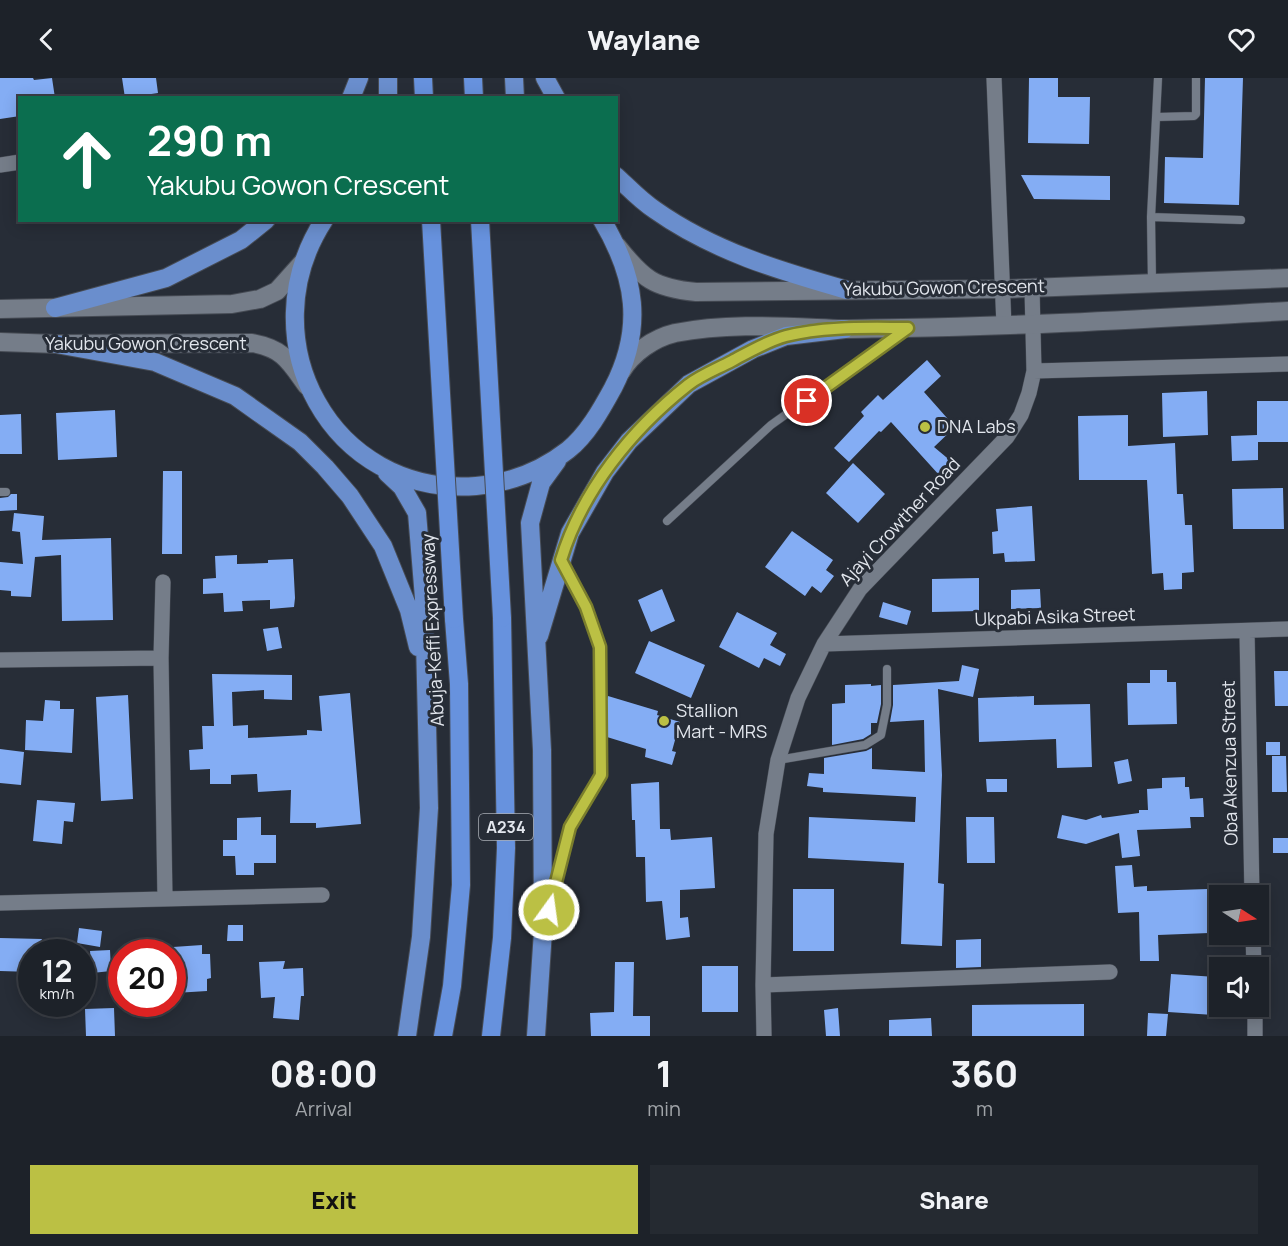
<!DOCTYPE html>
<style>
body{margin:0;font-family:Manrope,sans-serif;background:#252a31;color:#f1f3f6;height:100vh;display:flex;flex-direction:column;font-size:22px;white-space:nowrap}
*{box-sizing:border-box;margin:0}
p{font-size:20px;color:#a0a4a8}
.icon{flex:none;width:33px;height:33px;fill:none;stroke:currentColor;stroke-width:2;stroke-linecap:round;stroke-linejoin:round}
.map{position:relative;height:958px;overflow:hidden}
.panel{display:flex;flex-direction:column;background:#1d2229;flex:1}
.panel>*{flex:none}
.hud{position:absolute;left:18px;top:18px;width:600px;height:126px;border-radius:0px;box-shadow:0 3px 15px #0003,0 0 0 2px #3b3f46;background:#0b6e4f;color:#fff;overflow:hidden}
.needle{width:39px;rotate:102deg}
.tools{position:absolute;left:1209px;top:807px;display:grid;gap:12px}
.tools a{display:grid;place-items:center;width:60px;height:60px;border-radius:0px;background:#1d2229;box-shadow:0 3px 15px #0003,0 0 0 2px #3b3f46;font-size:30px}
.speed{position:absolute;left:18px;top:861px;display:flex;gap:12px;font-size:30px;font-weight:700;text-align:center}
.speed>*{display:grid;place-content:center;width:78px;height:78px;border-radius:50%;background:#1d2229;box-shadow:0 3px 15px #0003,0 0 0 2px #3b3f46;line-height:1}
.speed small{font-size:15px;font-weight:400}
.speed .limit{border:9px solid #d22;background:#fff;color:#111}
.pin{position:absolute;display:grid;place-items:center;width:51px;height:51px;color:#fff;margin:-26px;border:3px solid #fff;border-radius:50%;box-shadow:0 2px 6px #0007}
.me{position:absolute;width:66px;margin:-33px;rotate:14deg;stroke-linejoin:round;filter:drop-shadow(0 0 4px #0008)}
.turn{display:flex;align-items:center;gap:21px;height:126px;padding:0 30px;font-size:27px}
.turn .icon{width:78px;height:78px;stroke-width:2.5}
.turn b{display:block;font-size:42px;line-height:51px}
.eta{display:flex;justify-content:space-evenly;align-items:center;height:102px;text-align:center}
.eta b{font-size:36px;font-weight:800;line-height:42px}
.cta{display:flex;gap:12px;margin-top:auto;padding:12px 30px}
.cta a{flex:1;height:69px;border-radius:0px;background:#bbc044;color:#111;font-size:24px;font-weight:800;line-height:69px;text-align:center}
.cta a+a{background:#252a31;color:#f1f3f6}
header{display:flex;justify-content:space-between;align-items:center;height:78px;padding:0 30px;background:#1d2229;font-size:27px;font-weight:800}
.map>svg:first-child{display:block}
.building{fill:#84adf4}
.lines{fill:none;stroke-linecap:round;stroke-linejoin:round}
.service-casing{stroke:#464b54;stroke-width:9}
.minor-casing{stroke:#464b54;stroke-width:16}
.secondary-casing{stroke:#464b54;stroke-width:20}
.trunk-casing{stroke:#464b54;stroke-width:20}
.motorway-casing{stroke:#464b54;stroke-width:20}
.service{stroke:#757d89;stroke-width:8}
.minor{stroke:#757d89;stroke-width:15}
.secondary{stroke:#757d89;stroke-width:18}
.trunk{stroke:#6a8ecd;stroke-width:18}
.motorway{stroke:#6792de;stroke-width:18}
.motorway-bridge-casing{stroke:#464b54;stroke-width:20;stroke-linecap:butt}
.motorway-bridge{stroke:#6792de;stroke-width:18}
.route-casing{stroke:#7a7d2c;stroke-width:15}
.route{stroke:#bbc044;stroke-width:10}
.poi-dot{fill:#bbc044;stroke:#272d37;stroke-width:2}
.labels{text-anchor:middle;stroke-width:6;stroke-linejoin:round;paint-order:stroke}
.shield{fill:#272d37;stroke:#aaaeb6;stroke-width:1.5}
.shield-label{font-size:16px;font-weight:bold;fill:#e2e6ed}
.street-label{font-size:18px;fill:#e2e6ed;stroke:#272d37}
.poi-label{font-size:18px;fill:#e2e6ed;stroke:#272d37;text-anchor:start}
</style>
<header><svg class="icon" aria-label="back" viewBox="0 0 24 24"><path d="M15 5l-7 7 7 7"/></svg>Waylane<svg class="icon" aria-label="heart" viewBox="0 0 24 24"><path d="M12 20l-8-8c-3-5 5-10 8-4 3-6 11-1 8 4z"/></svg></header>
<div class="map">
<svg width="1288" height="958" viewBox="0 0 1288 958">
<rect width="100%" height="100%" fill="#272d37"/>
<!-- building -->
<path class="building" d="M 0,0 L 33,0 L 34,2 L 52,0 L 55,20 L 20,20 L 20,38 L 0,41 Z
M 122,0 L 156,0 L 158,15 L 125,20 Z
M 1029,0 L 1058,0 L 1058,19 L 1090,19 L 1089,66 L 1028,65 Z
M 1205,0 L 1243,0 L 1239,127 L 1164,125 L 1165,79 L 1203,80 Z
M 1021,97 L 1110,98 L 1110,122 L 1034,121 Z
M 927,282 L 941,298 L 924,314 L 955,349 L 934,369 L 952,384 L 940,398 L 891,344 L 881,354 L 879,353 L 849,384 L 834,370 L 864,338 L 861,334 L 878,317 L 883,322 Z
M 1207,313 L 1208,357 L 1163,359 L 1162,315 Z
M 1257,323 L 1288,323 L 1288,364 L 1258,364 L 1258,382 L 1232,383 L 1231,358 L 1257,357 Z
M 115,332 L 117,379 L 58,382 L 56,335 Z
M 21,336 L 22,376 L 0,376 L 0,337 Z
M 1128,337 L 1128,368 L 1175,365 L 1177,416 L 1183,416 L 1185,447 L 1192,447 L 1194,494 L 1182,495 L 1182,511 L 1164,512 L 1163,495 L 1152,496 L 1147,402 L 1079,402 L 1078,338 Z
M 853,385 L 885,416 L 858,445 L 826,415 Z
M 163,393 L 182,393 L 182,476 L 162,476 Z
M 1283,410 L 1284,451 L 1233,451 L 1232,411 Z
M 11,416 L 17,416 L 17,432 L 0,433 L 0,420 L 8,419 Z
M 1032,428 L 1035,483 L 1005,484 L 1004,475 L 993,476 L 992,454 L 998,453 L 996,431 Z
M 14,435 L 44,438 L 42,462 L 111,460 L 113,542 L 62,543 L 61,477 L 35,479 L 31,519 L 11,518 L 11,513 L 0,512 L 0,484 L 23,486 L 20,454 L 12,453 Z
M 792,453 L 833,482 L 826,492 L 834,498 L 821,515 L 812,508 L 805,518 L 765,489 Z
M 237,477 L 237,486 L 268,485 L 268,482 L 293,481 L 295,520 L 294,529 L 270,531 L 270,522 L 242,523 L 243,533 L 224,534 L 223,515 L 203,516 L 203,501 L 216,500 L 215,478 Z
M 979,500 L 979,533 L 932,534 L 932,501 Z
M 662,511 L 675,543 L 651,554 L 638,522 Z
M 1040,511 L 1041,530 L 1011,531 L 1011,512 Z
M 883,524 L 911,533 L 907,547 L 879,539 Z
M 737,534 L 777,555 L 770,567 L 786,576 L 780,588 L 764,580 L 759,590 L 719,569 Z
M 278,549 L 282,570 L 267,573 L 263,551 Z
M 649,563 L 705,587 L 691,620 L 635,595 Z
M 962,587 L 979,591 L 973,619 L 938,611 L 942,697 L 938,805 L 944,806 L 942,868 L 901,866 L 904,785 L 808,780 L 809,739 L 915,744 L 916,719 L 823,714 L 823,710 L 807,708 L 809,695 L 824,696 L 824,680 L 866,673 L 872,670 L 872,691 L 925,694 L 924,642 L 890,644 L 893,627 L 893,607 L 959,603 Z
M 1150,592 L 1167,592 L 1167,604 L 1176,604 L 1177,646 L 1128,647 L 1127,605 L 1150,605 Z
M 1274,593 L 1288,593 L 1288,628 L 1275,628 Z
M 212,596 L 292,597 L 292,622 L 264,621 L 264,612 L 232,614 L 233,648 L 248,647 L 248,660 L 307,657 L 307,652 L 322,653 L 319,618 L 350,615 L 361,746 L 316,750 L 316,745 L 290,745 L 291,712 L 258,714 L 257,696 L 231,697 L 231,706 L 210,706 L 210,691 L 190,692 L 189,672 L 203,671 L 202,648 L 214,648 Z
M 871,606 L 871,608 L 881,607 L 881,626 L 877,645 L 871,645 L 871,656 L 863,661 L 832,667 L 832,626 L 845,625 L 845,607 Z
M 128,617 L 133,721 L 101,723 L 96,619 Z
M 608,618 L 658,633 L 657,637 L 680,644 L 672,673 L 676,674 L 672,687 L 645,679 L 646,671 L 607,659 L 606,624 Z
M 1034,618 L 1034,627 L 1090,626 L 1092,689 L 1057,690 L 1056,661 L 979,664 L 978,620 Z
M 45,622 L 60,623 L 60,631 L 74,631 L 72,675 L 25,672 L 26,642 L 43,643 Z
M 1266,664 L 1280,664 L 1280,677 L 1266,677 Z
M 0,671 L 24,674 L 21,707 L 0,705 Z
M 1272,678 L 1286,678 L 1287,714 L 1272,714 Z
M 1128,681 L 1132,703 L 1118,706 L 1114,684 Z
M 1185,699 L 1185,709 L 1189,709 L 1190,721 L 1203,720 L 1204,739 L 1190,739 L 1191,750 L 1137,752 L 1140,778 L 1122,780 L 1119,755 L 1086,766 L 1057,760 L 1062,737 L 1086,742 L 1101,737 L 1102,740 L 1139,735 L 1139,732 L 1148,732 L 1147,711 L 1162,710 L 1162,700 Z
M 986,701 L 1007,701 L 1007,714 L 987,714 Z
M 659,704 L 660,751 L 670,751 L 671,762 L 712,759 L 715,810 L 680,812 L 680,840 L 688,839 L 690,859 L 666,862 L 662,823 L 646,824 L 645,779 L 636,779 L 635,742 L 632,742 L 631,706 Z
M 37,722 L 75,725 L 73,744 L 64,743 L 62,766 L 33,763 Z
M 261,739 L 261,757 L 276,757 L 276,785 L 254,785 L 254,797 L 236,797 L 235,778 L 223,778 L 223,762 L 237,762 L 237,740 Z
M 966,739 L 994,739 L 995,785 L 967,785 Z
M 1273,760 L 1288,760 L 1288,775 L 1273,775 Z
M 1132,787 L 1134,809 L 1147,808 L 1147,813 L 1208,811 L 1209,855 L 1158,857 L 1159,883 L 1140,883 L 1139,834 L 1118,835 L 1115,788 Z
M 793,811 L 834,811 L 834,873 L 793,873 Z
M 228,847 L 243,847 L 243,863 L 227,863 Z
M 79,850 L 102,853 L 100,869 L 77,865 Z
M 0,860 L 42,861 L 37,874 L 32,874 L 32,894 L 0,893 Z
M 981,861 L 981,889 L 956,890 L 956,862 Z
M 202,867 L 202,876 L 210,876 L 211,900 L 207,901 L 207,913 L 175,915 L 173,869 Z
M 110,872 L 111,893 L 92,895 L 90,873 Z
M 285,883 L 283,891 L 303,890 L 304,918 L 301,918 L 299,942 L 273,940 L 275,919 L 261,920 L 259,884 Z
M 615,884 L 634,884 L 633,938 L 650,938 L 650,958 L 591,958 L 590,935 L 614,934 Z
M 702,888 L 738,888 L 738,934 L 702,934 Z
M 1171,896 L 1216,899 L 1214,937 L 1168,934 Z
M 1084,926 L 1084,958 L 972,958 L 972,927 Z
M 114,930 L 115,958 L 86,958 L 85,931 Z
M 838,930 L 840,958 L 826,958 L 824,932 Z
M 1148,935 L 1168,936 L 1166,958 L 1147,958 Z
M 931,940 L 932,958 L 889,958 L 889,942 Z"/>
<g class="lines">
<defs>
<path id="service" d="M 1157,39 L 1194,38 L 1196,36 L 1196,0
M 1151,139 L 1241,142
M 1152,205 L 1151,139 L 1158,0
M 0,414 L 6,414
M 667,443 L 771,347 L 902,254
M 778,682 L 865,667 L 881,657 L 887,627 L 887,591
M 550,829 L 570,749 L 601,697 L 600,569 L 586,529 L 563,485"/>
<path id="minor" d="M 994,0 L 1004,248
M 0,87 L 20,84
M 1034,293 L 1288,286
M 163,504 L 161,580 L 165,820
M 1247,553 L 1252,818
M 824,566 L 1288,551
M 0,582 L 161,580
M 0,825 L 322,817
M 1253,856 L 1254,890
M 763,907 L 1110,894
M 1255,928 L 1255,958
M 764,958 L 763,907 L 766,756 L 778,682 L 798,620 L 824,566 L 860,511 L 1007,359 L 1021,337 L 1029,315 L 1034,293 L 1032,210"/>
<path id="secondary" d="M 617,168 C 643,201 654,210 696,214 L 1004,211 L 1288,200
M 0,231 L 232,226 L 260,221 L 277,213 L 303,184
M 0,264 L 56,266 L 252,265 C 284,271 289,283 307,308
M 621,294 C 632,275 654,260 675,255 C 730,244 787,249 843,251 C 862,251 882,250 902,250 C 1031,248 1159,240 1288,233"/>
<path id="trunk" d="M 514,0 L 515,20
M 545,0 L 556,20
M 351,20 L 359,0
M 388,20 L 388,0
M 616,98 C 629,110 641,123 655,132 C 713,173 780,193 847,212
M 324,142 C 247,261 331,419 476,408 C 509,405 541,393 568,372 C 587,357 601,332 613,310 C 644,250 636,199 602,142
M 55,230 L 166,200 L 241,162 L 266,142
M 56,266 L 155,284 L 235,318 L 300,364 L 325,389 L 350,418 L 383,468 L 409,532 L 418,569
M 387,395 L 402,409 L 417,435 L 424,520 L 429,730 L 421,859 L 407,958
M 539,558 L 570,455 L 605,394 L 629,363 L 689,306 L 753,271 L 786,258 L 845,251
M 536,958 L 543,853 L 542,672 L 530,445 L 541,405 L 557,383"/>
<path id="motorway" d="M 423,0 L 424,20
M 473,0 L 474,20
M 443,958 L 452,908 L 461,807 L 459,606 L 454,541
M 491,958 L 502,860 L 506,770 L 502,540"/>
</defs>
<!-- service casing -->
<use href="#service" class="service-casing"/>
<!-- minor casing -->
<use href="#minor" class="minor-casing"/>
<!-- secondary casing -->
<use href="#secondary" class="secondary-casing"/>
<!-- trunk casing -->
<use href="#trunk" class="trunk-casing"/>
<!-- motorway casing -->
<use href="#motorway" class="motorway-casing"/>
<!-- service -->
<use href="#service" class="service"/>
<!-- minor -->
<use href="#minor" class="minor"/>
<!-- secondary -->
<use href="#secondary" class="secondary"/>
<!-- trunk -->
<use href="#trunk" class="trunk"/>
<!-- motorway -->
<use href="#motorway" class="motorway"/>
<defs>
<path id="motorway-bridge" d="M 431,142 L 454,541
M 480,142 L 502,540"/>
</defs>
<!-- motorway-bridge casing -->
<use href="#motorway-bridge" class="motorway-bridge-casing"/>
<!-- motorway-bridge -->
<use href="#motorway-bridge" class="motorway-bridge"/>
</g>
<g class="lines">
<defs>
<path id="route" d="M 549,832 L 570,749 L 601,697 L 600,569 L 586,529 L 561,482 C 582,413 631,352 688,307 C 701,297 717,291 732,283 C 749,274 767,263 786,258 C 825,248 868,250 908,250 L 807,323"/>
</defs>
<!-- route casing -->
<use href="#route" class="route-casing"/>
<!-- route -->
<use href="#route" class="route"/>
</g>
<!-- markers -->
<g class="poi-dot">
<circle cx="925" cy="349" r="6"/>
<circle cx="664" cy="643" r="6"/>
</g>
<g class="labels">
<!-- shield labels -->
<rect class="shield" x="479" y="736" width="54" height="26" rx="4.5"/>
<g class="shield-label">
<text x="506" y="755">A234</text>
</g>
<!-- street labels -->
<g class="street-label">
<text transform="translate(944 210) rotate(-1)" y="6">Yakubu Gowon Crescent</text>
<text x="146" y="272">Yakubu Gowon Crescent</text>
<text transform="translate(900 444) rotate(-47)" y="6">Ajayi Crowther Road</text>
<text transform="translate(1055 539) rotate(-2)" y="6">Ukpabi Asika Street</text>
<text transform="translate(433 552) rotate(-93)" y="6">Abuja-Keffi Expressway</text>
<text transform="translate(1230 685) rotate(-91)" y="6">Oba Akenzua Street</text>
</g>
<!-- poi labels -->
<g class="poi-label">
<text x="937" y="355">DNA Labs</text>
<text x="676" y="639">Stallion<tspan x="676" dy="21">Mart - MRS</tspan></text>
</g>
</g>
</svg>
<div class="tools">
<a><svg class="needle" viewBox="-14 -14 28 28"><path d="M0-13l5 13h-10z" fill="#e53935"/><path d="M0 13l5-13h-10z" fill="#a0a4a8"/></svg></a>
<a><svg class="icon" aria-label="sound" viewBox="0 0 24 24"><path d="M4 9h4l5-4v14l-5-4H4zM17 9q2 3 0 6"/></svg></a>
</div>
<div class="speed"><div>12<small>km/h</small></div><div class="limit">20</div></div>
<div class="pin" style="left:807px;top:323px;background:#d93025"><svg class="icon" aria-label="arrive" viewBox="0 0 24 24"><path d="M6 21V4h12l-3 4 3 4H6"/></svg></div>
<svg class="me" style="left:549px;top:832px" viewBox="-20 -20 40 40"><circle r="17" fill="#bbc044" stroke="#fff" stroke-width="3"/><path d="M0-11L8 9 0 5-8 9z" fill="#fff"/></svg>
<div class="hud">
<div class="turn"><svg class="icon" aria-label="ahead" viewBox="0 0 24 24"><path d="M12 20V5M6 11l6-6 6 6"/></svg><div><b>290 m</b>Yakubu Gowon Crescent</div></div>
</div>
</div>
<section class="panel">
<div class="eta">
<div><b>08:00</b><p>Arrival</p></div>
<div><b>1</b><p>min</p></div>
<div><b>360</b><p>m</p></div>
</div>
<div class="cta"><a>Exit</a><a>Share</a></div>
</section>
